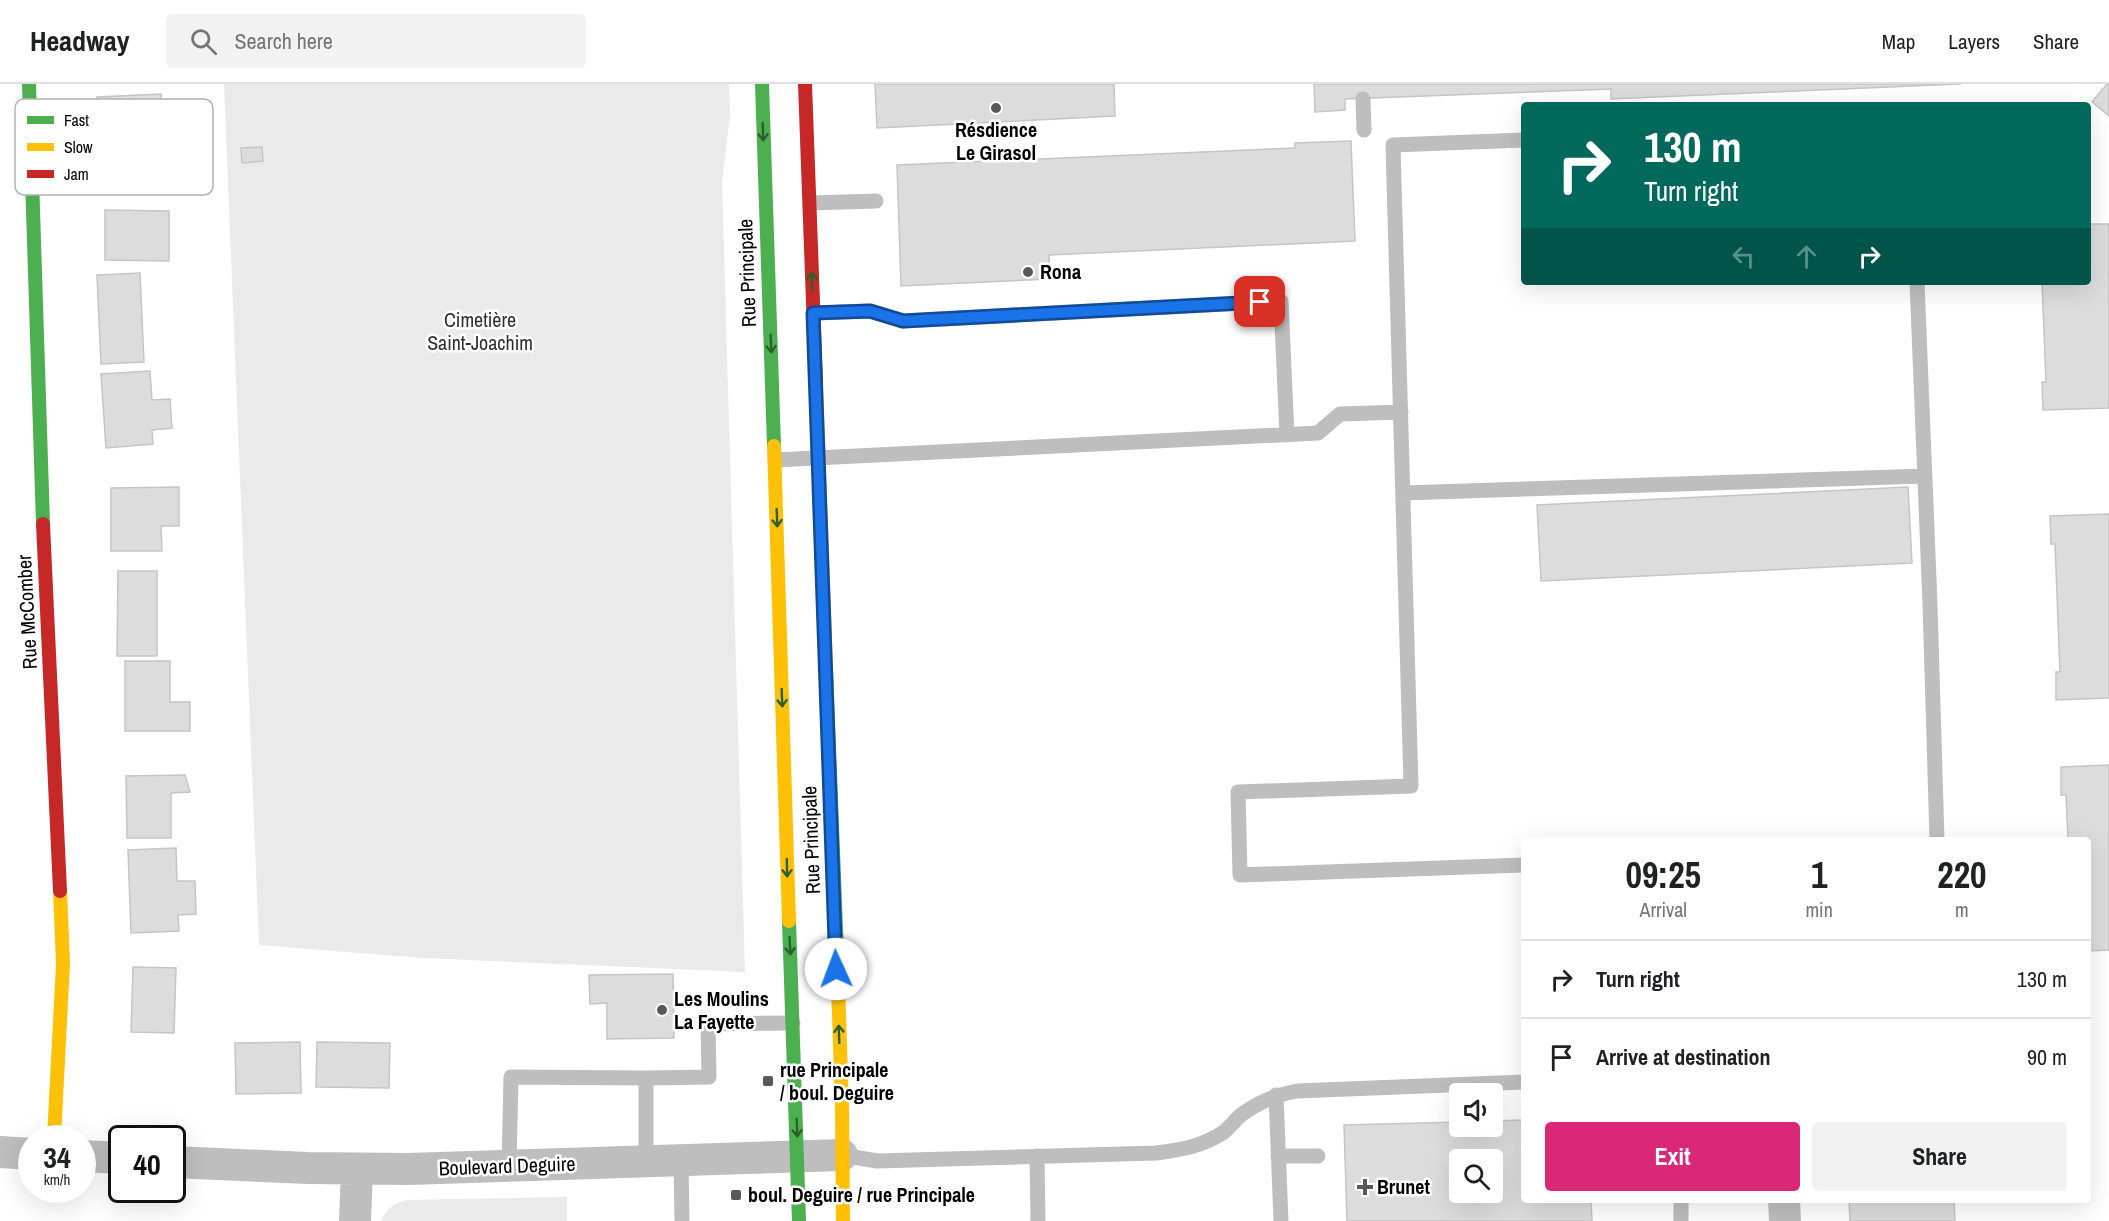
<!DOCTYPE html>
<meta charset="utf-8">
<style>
body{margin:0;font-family:"Archivo Narrow",sans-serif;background:#f2f2f2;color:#202124;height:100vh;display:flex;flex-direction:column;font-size:22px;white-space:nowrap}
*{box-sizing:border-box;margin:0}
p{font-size:20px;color:#757577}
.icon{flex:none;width:33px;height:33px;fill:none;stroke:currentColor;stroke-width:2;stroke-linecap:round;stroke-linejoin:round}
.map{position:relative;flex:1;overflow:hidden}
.sheet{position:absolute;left:1521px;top:753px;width:570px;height:366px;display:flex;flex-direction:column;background:#fff;border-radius:6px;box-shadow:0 6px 24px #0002}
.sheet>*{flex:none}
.top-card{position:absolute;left:1521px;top:18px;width:570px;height:183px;border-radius:6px;box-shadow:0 6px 24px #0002;background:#00695c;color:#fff;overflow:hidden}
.fabs{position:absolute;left:1449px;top:999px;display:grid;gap:12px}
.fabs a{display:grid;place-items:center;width:54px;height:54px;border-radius:6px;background:#fff;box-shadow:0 6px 24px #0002;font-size:30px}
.speed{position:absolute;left:18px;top:1041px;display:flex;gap:12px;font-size:30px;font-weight:700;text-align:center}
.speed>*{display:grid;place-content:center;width:78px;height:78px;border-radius:50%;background:#fff;box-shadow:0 6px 24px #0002;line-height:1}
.speed small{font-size:15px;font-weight:400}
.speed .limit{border:3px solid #111;border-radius:9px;background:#fff;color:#111}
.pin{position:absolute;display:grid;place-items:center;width:51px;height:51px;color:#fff;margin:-26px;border-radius:12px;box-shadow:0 3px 9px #0006}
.me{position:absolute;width:66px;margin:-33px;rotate:358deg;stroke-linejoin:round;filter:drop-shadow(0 0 4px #0008)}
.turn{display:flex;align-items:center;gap:21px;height:126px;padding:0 24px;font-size:27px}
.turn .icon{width:78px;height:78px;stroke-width:2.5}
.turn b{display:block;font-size:42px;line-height:51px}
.lanes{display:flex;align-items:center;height:57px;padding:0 24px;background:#0003;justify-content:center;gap:30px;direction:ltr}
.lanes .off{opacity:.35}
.eta{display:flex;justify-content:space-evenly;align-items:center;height:102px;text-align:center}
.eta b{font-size:36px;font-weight:700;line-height:42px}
.button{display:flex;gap:12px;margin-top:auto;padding:12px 24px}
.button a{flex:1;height:69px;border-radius:6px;background:#db2777;color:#fff;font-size:24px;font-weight:700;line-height:69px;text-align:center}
.button a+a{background:#f2f2f2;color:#202124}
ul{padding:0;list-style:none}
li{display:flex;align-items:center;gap:18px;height:78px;padding:0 24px;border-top:2px solid #e0e0e0}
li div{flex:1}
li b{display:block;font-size:22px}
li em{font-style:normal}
header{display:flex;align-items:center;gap:36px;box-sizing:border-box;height:84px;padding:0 30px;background:#fff;border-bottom:2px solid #e0e0e0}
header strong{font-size:28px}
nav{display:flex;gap:33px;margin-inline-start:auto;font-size:21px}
.search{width:420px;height:54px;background:#f2f2f2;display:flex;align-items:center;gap:15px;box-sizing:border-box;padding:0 21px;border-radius:6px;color:#757577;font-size:22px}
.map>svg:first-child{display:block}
.green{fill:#eaeaea}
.building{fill:#dcdcdc;stroke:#c5c5c5;stroke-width:1.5;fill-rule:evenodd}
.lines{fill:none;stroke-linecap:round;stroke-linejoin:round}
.lane{stroke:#bebebe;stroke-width:15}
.street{stroke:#bebebe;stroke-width:32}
.fast{stroke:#4caf50;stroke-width:14}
.slow{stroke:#ffc107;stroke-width:14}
.jam{stroke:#c62828;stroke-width:14}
.oneway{stroke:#2a602c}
.route-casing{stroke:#114b97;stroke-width:15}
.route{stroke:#1a73e8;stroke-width:10}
.poi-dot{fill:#595959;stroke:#fff;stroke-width:2}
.labels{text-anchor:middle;stroke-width:5;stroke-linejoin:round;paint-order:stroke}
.poi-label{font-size:20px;font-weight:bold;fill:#000;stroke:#fff;text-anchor:start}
.street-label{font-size:20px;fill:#000;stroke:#fff}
.park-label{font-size:20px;fill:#2f2f2f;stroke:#fff}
.key{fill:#fff;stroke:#b2b2b2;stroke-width:1.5}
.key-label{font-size:16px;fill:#000}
</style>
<header>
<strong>Headway</strong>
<div class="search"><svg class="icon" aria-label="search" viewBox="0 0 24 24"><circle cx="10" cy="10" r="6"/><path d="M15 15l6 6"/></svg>Search here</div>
<nav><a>Map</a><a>Layers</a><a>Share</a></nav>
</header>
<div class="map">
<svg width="2109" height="1137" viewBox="0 0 2109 1137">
<rect width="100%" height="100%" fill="#fff"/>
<!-- green -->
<path class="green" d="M 224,0 L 729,0 L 730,32 L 722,98 L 745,888 L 423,874 L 259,861 Z
M 567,1113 L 567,1137 L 381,1137 C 387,1124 394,1119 407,1116 Z"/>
<!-- building -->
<path class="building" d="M 875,0 L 1114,0 L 1115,32 L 877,44 Z
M 1314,0 L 1961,0 L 1611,15 L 1611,5 L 1345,15 L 1345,26 L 1315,28 Z
M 2107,0 L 2109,0 L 2109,32 L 2092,18 Z
M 161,10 L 164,54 L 136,56 L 136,64 L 101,66 L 97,13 Z
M 1351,57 L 1355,157 L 1049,171 L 1050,195 L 901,202 L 897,81 L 1295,64 L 1295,59 Z
M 262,63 L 263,77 L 242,79 L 241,64 Z
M 105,126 L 169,127 L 169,177 L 105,176 Z
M 2088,140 L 2109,140 L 2109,324 L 2043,326 L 2042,298 L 2046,298 L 2042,198 L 2088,198 Z
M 140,189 L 144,278 L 101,280 L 97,191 Z
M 150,287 L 152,316 L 170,315 L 172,344 L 152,346 L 153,360 L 106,364 L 101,290 Z
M 179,403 L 179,442 L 161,442 L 162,467 L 111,467 L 111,404 Z
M 1908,403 L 1912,479 L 1541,497 L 1537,421 Z
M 2109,430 L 2109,614 L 2056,616 L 2056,588 L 2060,588 L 2055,460 L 2051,460 L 2050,432 Z
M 118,487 L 157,487 L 157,572 L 117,572 Z
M 125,577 L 170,577 L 170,618 L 190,618 L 190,647 L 125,647 Z
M 2109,681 L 2109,866 L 2088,867 L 2088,756 L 2068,756 L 2066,711 L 2061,711 L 2061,683 Z
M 185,691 L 190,708 L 171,709 L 171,754 L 127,754 L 126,692 Z
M 176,764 L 177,797 L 195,797 L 196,830 L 178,831 L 179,847 L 131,849 L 128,766 Z
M 133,883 L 176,884 L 174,949 L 131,948 Z
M 673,890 L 674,954 L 607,955 L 607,919 L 590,920 L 589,891 Z
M 300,958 L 301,1009 L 236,1010 L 235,959 Z
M 317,958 L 390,959 L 389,1004 L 316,1003 Z
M 1524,1036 L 1524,1116 L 1591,1116 L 1592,1137 L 1347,1137 L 1344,1041 L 1460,1038 L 1460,1042 L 1492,1042 L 1492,1037 ZM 1460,1076 L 1492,1076 L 1492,1108 L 1460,1108 Z
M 1849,1116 L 1954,1116 L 1955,1137 L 1850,1137 Z"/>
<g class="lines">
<!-- lane -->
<path class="lane" d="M 1363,15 L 1364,46
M 1524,56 L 1393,61 L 1411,702 L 1238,708 L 1240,791 L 1524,781
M 810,119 L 876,117
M 1917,198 L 1930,520 L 1937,756
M 814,229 L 870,227 L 903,237 L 1281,217 L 1287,351
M 775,376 L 1318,349 L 1340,330 L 1401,328
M 1403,409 L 1925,392
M 646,994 L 709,993 L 708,940 L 793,939
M 1276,1011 L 1281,1137
M 842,1071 L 877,1077 L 1156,1069 C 1181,1066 1203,1062 1224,1048 C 1230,1043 1235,1036 1241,1031 C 1258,1018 1276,1011 1297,1007 L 1524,998
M 1037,1072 L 1038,1137
M 1278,1072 L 1318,1072
M 681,1077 L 682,1137
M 509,1082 L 511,993 L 646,994 L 646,1078
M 1681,1116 L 1681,1137"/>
<!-- street -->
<path class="street" d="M 0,1068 L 32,1070
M 82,1072 L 122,1074
M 172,1078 L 308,1084 L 408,1085 L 842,1071
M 1784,1116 L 1785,1137
M 355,1137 L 357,1085"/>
<!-- fast -->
<path class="fast" d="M 29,0 L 43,440
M 762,0 L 774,362
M 826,585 L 837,871
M 789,837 L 799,1137"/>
<!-- slow -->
<path class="slow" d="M 816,300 L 826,585
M 774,362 L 789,837
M 837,871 L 842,1022 L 843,1137
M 54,1054 L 63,879 L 60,807"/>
<!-- jam -->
<path class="jam" d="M 805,0 L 816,300
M 43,440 L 60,807"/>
</g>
<!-- one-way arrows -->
<defs><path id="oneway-shaft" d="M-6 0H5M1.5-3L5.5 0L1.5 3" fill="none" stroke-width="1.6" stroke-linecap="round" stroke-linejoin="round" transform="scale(1.5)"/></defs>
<g class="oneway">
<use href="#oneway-shaft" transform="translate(763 48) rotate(88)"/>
<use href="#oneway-shaft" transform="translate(812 197) rotate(-92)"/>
<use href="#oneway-shaft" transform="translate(771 260) rotate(88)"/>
<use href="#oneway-shaft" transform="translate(777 434) rotate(88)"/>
<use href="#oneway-shaft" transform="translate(782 614) rotate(88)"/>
<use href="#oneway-shaft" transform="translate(787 784) rotate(89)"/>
<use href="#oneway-shaft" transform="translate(790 862) rotate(87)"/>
<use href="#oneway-shaft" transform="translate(839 950) rotate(-92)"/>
<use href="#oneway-shaft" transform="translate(797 1044) rotate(88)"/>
</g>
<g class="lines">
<defs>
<path id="route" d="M 836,885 L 813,229 L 870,227 L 903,237 L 1260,218"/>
</defs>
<!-- route casing -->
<use href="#route" class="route-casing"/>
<!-- route -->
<use href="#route" class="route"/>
</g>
<!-- markers -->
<g class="poi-dot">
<circle cx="996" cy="24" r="6"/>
<circle cx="1028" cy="188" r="6"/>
<circle cx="662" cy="926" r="6"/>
<rect x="762" y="991" width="12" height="12" rx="3"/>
<path d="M1362 1094h6v6h6v6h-6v6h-6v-6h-6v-6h6z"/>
<rect x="730" y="1105" width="12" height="12" rx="3"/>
</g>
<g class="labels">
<!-- poi labels -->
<g class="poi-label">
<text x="996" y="53" text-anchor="middle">Résdience<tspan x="996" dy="23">Le Girasol</tspan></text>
<text x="1040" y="195">Rona</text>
<text x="674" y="922">Les Moulins<tspan x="674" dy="23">La Fayette</tspan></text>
<text x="780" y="993">rue Principale<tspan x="780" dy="23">/ boul. Deguire</tspan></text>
<text x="1377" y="1110">Brunet</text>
<text x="748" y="1118">boul. Deguire / rue Principale</text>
</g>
<!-- street labels -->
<g class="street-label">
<text transform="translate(747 189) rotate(-92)" y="7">Rue Principale</text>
<text transform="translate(27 528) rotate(-93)" y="7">Rue McComber</text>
<text transform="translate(811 756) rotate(-92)" y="7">Rue Principale</text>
<text transform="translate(507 1082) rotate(-2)" y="7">Boulevard Deguire</text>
</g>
<!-- park labels -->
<g class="park-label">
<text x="480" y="243">Cimetière<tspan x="480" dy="23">Saint-Joachim</tspan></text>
</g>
</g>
<!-- legend -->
<rect x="15" y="15" width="198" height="96" rx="9" class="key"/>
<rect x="27" y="32" width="27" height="8" fill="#4caf50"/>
<rect x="27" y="59" width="27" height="8" fill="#ffc107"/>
<rect x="27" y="86" width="27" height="8" fill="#c62828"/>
<g class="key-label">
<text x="64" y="42">Fast</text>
<text x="64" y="69">Slow</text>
<text x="64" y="96">Jam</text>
</g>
</svg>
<div class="fabs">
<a><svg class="icon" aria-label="sound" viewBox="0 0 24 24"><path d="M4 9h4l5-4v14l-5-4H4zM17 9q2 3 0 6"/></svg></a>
<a><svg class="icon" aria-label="search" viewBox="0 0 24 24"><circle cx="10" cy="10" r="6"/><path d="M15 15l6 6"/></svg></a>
</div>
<div class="speed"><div>34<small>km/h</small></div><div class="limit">40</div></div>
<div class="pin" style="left:1260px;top:218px;background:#d93025"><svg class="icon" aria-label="arrive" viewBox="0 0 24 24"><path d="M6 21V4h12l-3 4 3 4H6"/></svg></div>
<svg class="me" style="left:836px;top:885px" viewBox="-20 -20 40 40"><circle r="19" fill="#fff"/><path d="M0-13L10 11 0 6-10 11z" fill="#1a73e8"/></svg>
<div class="top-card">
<div class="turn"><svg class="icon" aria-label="right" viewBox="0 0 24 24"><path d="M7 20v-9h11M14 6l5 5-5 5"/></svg><div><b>130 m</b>Turn right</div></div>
<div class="lanes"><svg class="icon off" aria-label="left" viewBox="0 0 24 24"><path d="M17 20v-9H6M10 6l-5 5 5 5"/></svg><svg class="icon off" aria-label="ahead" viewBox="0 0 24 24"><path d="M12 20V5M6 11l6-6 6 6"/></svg><svg class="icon" aria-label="right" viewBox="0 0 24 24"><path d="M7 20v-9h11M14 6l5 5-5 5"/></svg></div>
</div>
<section class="sheet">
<div class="eta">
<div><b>09:25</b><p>Arrival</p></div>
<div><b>1</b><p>min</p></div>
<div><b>220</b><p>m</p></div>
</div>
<ul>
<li><svg class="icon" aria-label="right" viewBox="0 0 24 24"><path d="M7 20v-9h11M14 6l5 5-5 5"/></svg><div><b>Turn right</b></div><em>130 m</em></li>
<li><svg class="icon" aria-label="arrive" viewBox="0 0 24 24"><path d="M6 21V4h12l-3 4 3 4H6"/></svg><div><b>Arrive at destination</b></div><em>90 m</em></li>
</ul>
<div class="button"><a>Exit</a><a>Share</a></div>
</section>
</div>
